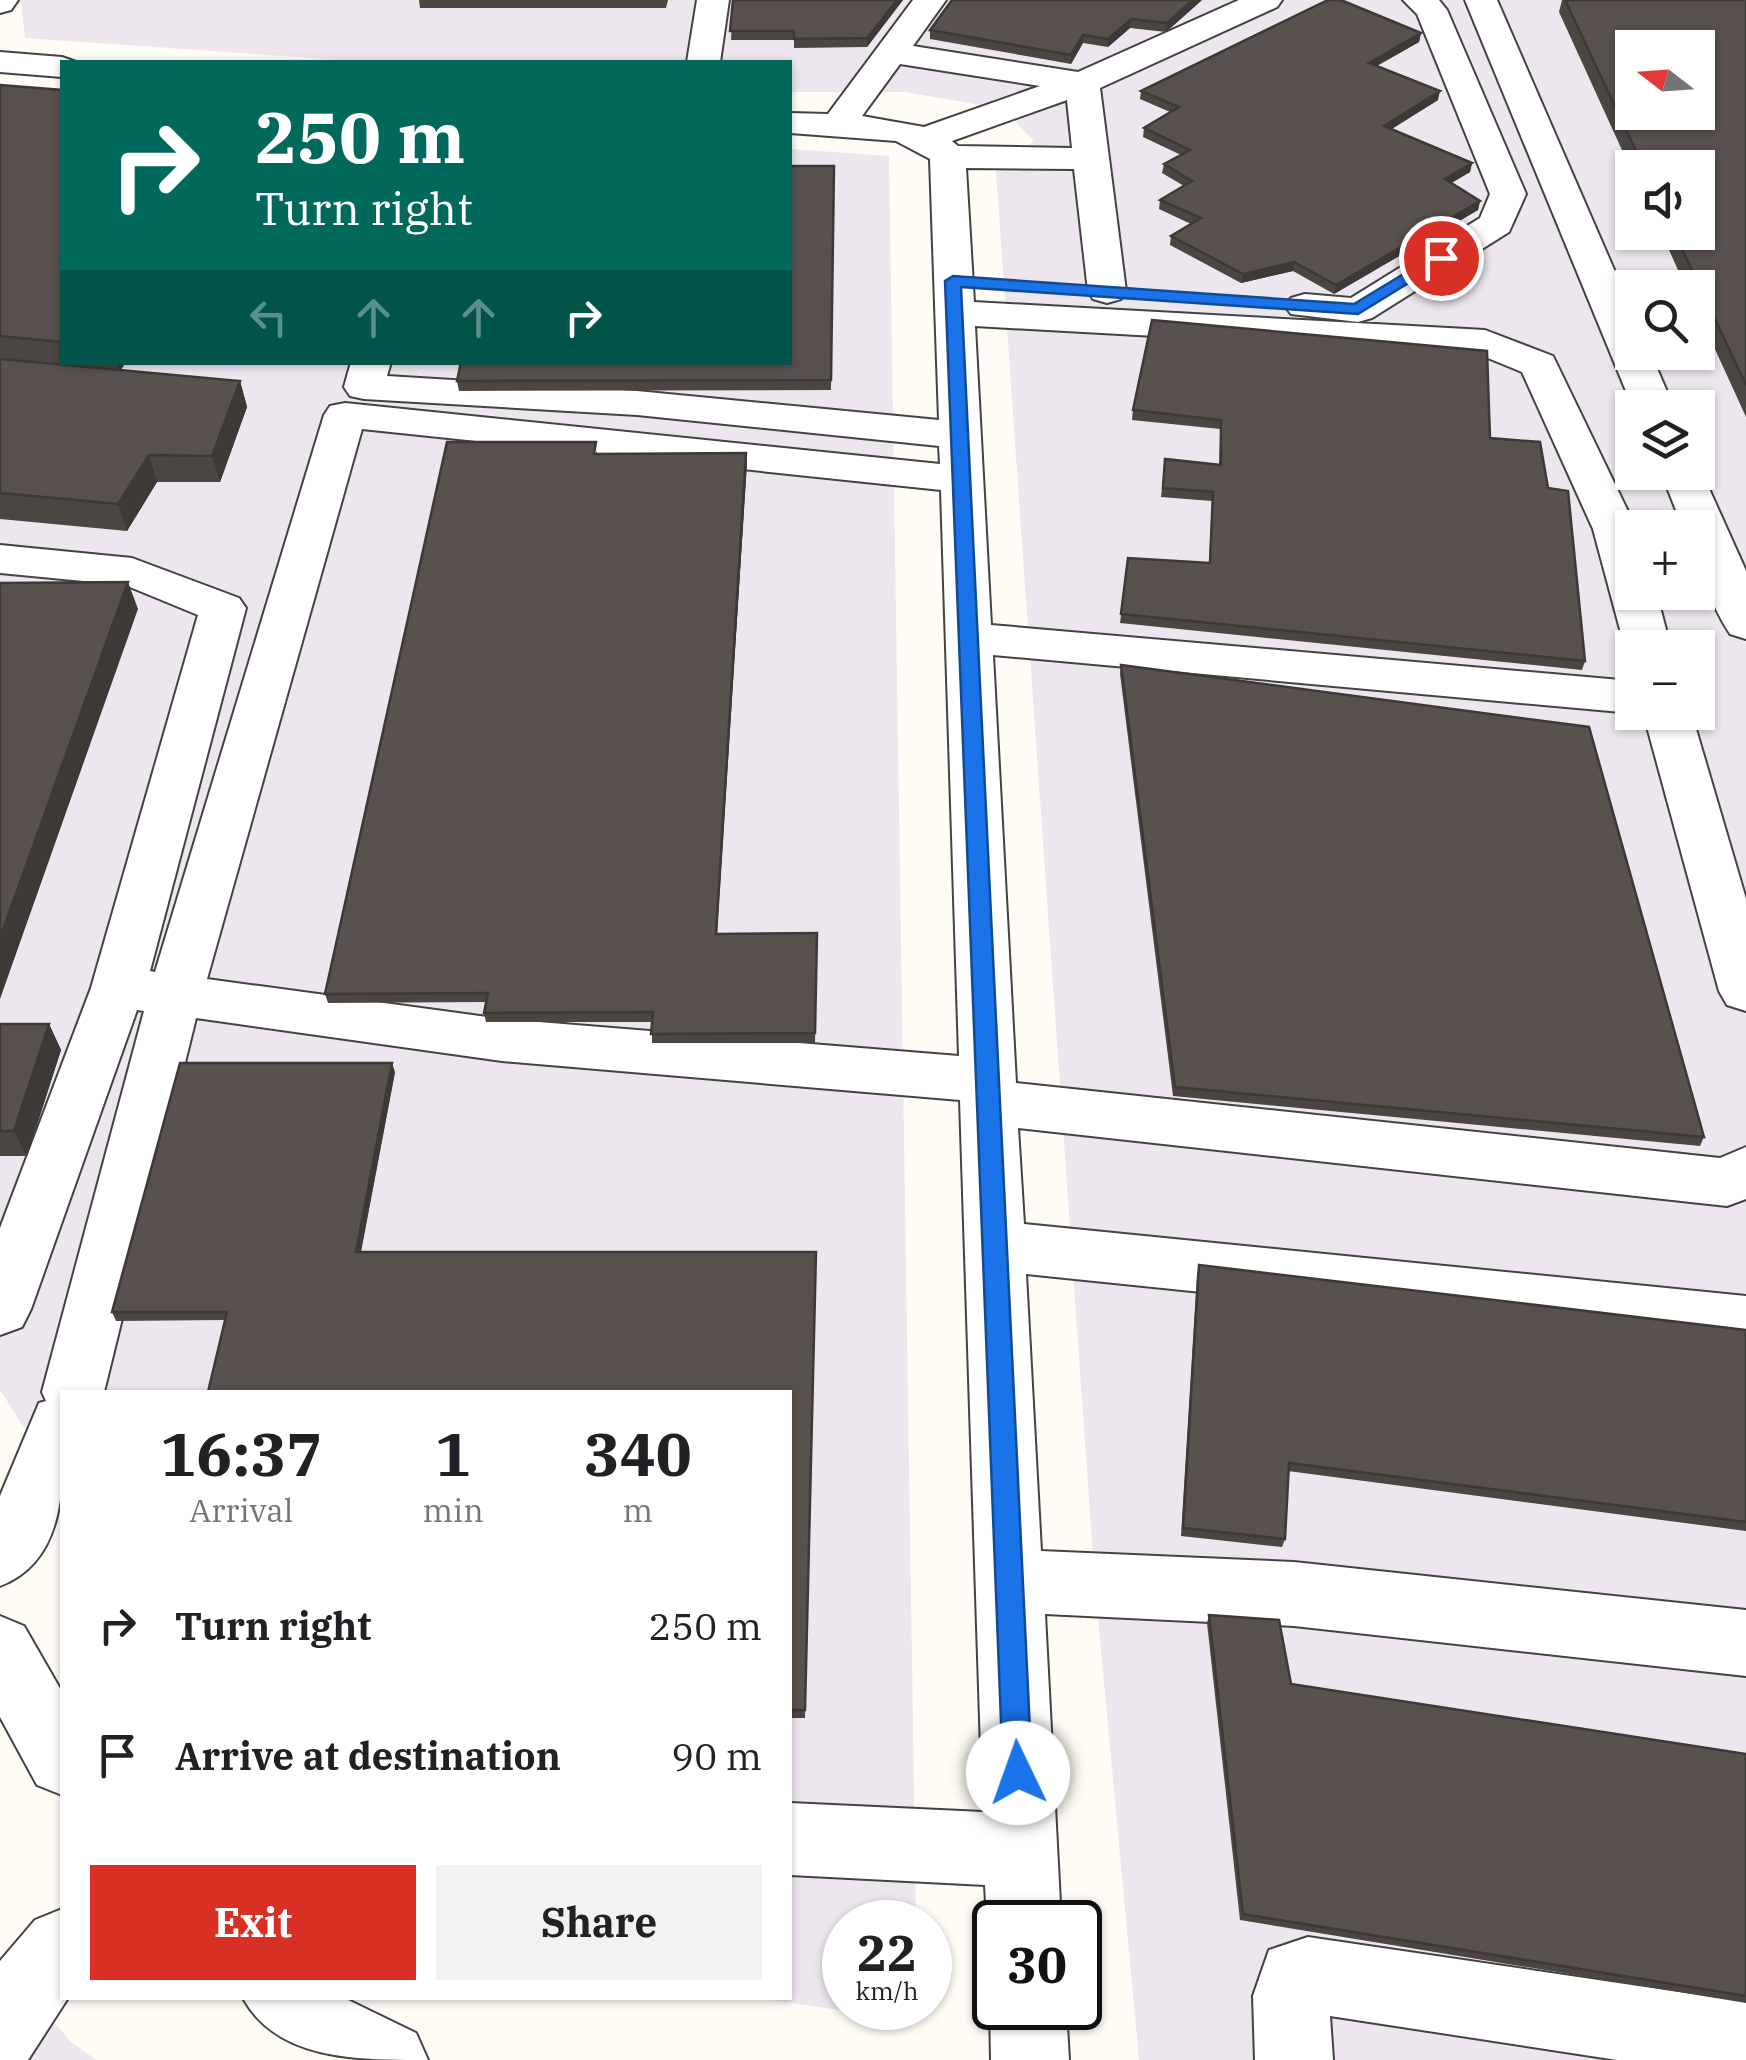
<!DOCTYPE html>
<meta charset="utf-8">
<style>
body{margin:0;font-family:"IBM Plex Serif",serif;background:#f2f2f2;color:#202124;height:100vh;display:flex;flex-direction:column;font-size:38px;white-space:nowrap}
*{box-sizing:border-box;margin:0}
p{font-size:32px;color:#757577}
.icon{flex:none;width:55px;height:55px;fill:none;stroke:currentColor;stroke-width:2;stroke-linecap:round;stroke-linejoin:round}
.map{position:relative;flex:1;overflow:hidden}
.drawer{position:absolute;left:60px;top:1390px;width:732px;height:610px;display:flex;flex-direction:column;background:#fff;border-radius:0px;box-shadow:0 2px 8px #0004}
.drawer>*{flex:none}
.guide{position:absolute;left:60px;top:60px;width:732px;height:305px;border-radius:0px;box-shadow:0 2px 8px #0004;background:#00695c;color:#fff;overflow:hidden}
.needle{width:65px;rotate:287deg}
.buttons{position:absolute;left:1615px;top:30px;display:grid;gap:20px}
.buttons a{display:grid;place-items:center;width:100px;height:100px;border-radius:0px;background:#fff;box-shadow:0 2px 8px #0004;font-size:50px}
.speed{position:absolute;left:822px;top:1900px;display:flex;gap:20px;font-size:50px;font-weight:700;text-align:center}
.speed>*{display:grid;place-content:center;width:130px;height:130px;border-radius:50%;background:#fff;box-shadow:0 2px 8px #0004;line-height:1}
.speed small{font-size:25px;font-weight:400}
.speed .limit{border:5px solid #111;border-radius:15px;background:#fff;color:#111}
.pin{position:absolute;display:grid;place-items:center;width:85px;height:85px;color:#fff;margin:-42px;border:5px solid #fff;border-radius:50%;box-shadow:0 2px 10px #0007}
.me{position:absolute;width:110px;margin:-55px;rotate:357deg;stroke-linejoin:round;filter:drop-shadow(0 0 8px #0008)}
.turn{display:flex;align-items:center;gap:35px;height:210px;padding:0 30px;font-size:45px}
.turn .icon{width:130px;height:130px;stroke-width:2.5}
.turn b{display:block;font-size:70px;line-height:85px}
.lanes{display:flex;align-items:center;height:95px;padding:0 30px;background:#0003;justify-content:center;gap:50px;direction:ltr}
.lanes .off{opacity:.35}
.eta{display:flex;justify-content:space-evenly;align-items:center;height:170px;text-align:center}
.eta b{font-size:60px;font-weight:700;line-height:70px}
.cta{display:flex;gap:20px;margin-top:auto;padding:20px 30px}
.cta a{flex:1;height:115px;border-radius:0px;background:#d93025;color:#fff;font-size:40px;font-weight:700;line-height:115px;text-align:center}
.cta a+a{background:#f2f2f2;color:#202124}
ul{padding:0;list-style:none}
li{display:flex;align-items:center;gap:30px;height:130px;padding:0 30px}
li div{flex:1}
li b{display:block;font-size:38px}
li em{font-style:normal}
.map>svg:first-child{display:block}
.industrial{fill:#ede6ee;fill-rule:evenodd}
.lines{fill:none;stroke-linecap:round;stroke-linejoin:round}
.minor-casing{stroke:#434343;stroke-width:4}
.minor{fill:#fff;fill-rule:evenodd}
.wall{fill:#4c4642}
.shaded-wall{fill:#3e3936}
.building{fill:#58514d;stroke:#3e3936;stroke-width:2.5;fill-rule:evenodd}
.route{fill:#1a73e8;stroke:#114b97;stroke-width:2.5}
</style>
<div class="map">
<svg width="1746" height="2060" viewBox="0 0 1746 2060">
<rect width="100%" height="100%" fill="#fefcf4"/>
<!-- industrial -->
<path class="industrial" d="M 0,0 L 1746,0 L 1746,2060 L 1139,2060 L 1095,1585 L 996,171 L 1034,141 L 1003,109 L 905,92 L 790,92 L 790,62 L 369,62 L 25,38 L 21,3 ZM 1632,48 L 1698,48 L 1698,112 L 1632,112 ZM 1632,168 L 1698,168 L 1698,232 L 1632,232 ZM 1632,288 L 1698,288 L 1698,352 L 1632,352 ZM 1632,408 L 1698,408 L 1698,472 L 1632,472 ZM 1632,528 L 1698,528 L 1698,592 L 1632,592 ZM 1632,648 L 1698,648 L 1698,712 L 1632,712 Z
M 0,88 L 62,362 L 790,362 L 790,149 L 889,156 L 916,1922 L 845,1922 L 845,2008 L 917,2008 L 918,2022 L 759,1998 L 790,1998 L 790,1392 L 62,1392 L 62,1487 L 0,1390 Z
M 0,1957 L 70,2041 L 96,2060 L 0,2060 Z"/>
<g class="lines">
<defs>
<path id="minor" d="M 0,0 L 18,0 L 11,10 L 0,13 Z
M 697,0 L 729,0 L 720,62 L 687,62 Z
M 913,0 L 946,0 L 913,46 L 1078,72 L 1239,0 L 1282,0 L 1277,7 L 1100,88 L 1126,291 L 1121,299 L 1107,303 L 1093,299 L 1088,291 L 1074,169 L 966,168 L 974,302 L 1485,330 L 1553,356 L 1636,528 L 1632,528 L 1632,592 L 1656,592 L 1671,648 L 1632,648 L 1632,659 L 1625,648 L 1593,529 L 1522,372 L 1478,354 L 975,326 L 991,625 L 1632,681 L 1632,713 L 993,655 L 1016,1083 L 1720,1158 L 1746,1147 L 1746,1199 L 1727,1206 L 1018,1128 L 1024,1224 L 1746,1296 L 1746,1348 L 1026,1274 L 1041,1551 L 1294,1562 L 1746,1610 L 1746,1676 L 1294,1626 L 1045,1614 L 1061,1922 L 995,1922 L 995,1942 L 987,1922 L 985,1885 L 790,1875 L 790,1803 L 983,1812 L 960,1100 L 502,1061 L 196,1018 L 104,1392 L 62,1392 C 62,1459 76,1557 0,1586 L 0,1496 L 39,1403 L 46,1401 L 42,1392 L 144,1011 L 137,1010 L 31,1309 L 22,1327 L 0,1335 L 0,1228 L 91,988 L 198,615 L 125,585 L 0,573 L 0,545 L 132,558 L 239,598 L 246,608 L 150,971 L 155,972 L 324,415 L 330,406 L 345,403 L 940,464 L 939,446 L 637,415 L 364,399 L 350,396 L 344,387 L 351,362 L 391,362 L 387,376 L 637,391 L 939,420 L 930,159 L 896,141 L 790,133 L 790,113 L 828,114 ZM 900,64 L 1040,86 L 924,127 L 862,116 ZM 1067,100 L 1072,148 L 958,146 L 952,141 ZM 362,429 L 941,490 L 959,1056 L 502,1019 L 207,979 Z
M 1403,0 L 1439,0 L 1447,10 L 1526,194 L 1509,232 L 1372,318 L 1358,322 L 1291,314 L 1285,306 L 1291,298 L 1305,294 L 1351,298 L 1480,218 L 1490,194 L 1417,14 Z
M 1465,0 L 1497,0 L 1632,311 L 1632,352 L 1650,352 L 1674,408 L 1633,408 Z
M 0,52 L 62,57 L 76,62 L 62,62 L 62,77 L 0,72 Z
M 1698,464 L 1746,571 L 1746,639 L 1730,634 C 1709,602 1698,565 1698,528 L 1683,528 L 1661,472 L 1698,472 Z
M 1643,712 L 1691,712 L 1746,899 L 1746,1011 L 1727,1005 L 1719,991 Z
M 0,1616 L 24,1626 L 62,1692 L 62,1795 L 37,1785 L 0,1717 Z
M 62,1909 L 62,1998 L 68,1998 L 28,2060 L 0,2060 L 0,1961 L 35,1920 Z
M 1308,1937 L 1746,2002 L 1746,2060 L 1617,2060 L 1330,2016 L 1333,2060 L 1255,2060 L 1253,1996 L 1269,1950 Z
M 995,1995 L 995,2008 L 1066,2008 L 1069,2060 L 991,2060 L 990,2008 Z
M 243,1998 L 344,1998 L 416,2033 L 428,2060 C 355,2060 277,2060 243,1998 Z"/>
</defs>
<!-- minor casing -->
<use href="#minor" class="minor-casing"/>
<!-- minor -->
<use href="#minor" class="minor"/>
</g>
<!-- wall -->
<path class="wall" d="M 419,0 L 668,0 L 666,8 L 420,8 Z
M 733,0 L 903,0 L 867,47 L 794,48 L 794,40 L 731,40 Z
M 1202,0 L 1166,32 L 1130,28 L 1108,47 L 1083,43 L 1071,64 L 930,39 L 930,30 Z
M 1562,0 L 1746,0 L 1746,417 L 1698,312 L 1698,288 L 1686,288 L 1661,232 L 1698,232 L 1698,168 L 1632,168 L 1632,172 L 1559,12 Z
M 1421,33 L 1419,42 L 1377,66 L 1438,100 L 1392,129 L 1472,163 L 1470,172 L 1451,183 L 1480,201 L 1478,210 L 1334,294 L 1293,271 L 1241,283 L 1170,245 L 1171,236 L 1191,224 L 1159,209 L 1160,200 L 1184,186 L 1162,173 L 1164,164 L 1181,155 L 1143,137 L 1144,128 L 1170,112 L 1140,99 L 1141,91 Z
M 0,85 L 62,90 L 62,362 L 126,362 L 121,370 L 240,381 L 247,407 L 220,482 L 157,482 L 127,531 L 0,519 Z
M 834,166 L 831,390 L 459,391 L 457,381 Z
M 1133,410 L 1490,438 L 1548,488 L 1585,661 L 1582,670 L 1120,623 L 1128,558 L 1209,563 L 1212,501 L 1161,497 L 1165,459 L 1219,465 L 1220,429 L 1132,420 Z
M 597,451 L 597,454 L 747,463 L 717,934 L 817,933 L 815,1043 L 652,1043 L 652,1022 L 486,1022 L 484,1013 L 486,1002 L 328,1003 L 325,994 Z
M 1121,665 L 1704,1137 L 1700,1146 L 1173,1096 L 1120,674 Z
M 0,1024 L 49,1024 L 61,1050 L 27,1156 L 0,1156 Z
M 395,1072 L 361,1252 L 816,1261 L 805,1718 L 790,1718 L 790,1392 L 225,1320 L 116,1321 L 112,1312 Z
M 1199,1265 L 1746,1330 L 1746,1531 L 1288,1471 L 1285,1539 L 1282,1547 L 1181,1536 L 1197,1274 Z
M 1209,1615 L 1291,1684 L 1746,1754 L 1746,2003 L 1240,1920 L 1207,1623 Z"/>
<!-- shaded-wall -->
<path class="shaded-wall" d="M 897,0 L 903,0 L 867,47 L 867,38 Z
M 1193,0 L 1202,0 L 1166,32 L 1167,23 Z
M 1131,19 L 1130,28 L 1108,47 L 1108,39 Z
M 1421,33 L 1419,42 L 1367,71 L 1369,63 Z
M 1083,35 L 1083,43 L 1071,64 L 1071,55 Z
M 1440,91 L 1438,100 L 1383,134 L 1384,126 Z
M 1472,163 L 1470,172 L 1443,188 L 1445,179 Z
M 1480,201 L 1478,210 L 1334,294 L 1336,285 Z
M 1294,262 L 1293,271 L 1241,283 L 1243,274 Z
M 116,362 L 126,362 L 119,372 Z
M 240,381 L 247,407 L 220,482 L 212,456 Z
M 746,453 L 747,463 L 716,943 L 716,934 Z
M 149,455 L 157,482 L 127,531 L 118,504 Z
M 128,582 L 138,609 L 0,999 L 0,938 Z
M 49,1024 L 61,1050 L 27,1156 L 14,1131 Z
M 392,1063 L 395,1072 L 359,1261 L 356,1252 Z"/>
<!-- building -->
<path class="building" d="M 733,0 L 897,0 L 867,38 L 794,39 L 794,31 L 730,31 Z
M 952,0 L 1193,0 L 1167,23 L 1131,19 L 1108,39 L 1083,35 L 1071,55 L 930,30 Z
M 1328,0 L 1341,0 L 1421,33 L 1369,63 L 1440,91 L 1384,126 L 1472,163 L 1445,179 L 1480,201 L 1336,285 L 1294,262 L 1243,274 L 1171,236 L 1201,218 L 1160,200 L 1192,181 L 1164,164 L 1190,150 L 1144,128 L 1179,107 L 1141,91 Z
M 1565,0 L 1746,0 L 1746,385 L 1674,232 L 1698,232 L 1698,168 L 1644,168 ZM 1632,48 L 1698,48 L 1698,112 L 1632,112 Z
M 0,85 L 62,90 L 62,342 L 0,336 Z
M 790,166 L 834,166 L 831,380 L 457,381 L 461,362 L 790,362 Z
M 1152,320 L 1487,351 L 1490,438 L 1540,442 L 1548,488 L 1568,491 L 1585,661 L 1121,614 L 1128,558 L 1210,563 L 1213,492 L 1163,488 L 1165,459 L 1221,465 L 1221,420 L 1133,410 Z
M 0,359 L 240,381 L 212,456 L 149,455 L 118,504 L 0,493 Z
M 447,442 L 596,442 L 594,454 L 746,453 L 716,934 L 817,933 L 815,1033 L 651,1034 L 653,1012 L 484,1013 L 488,993 L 325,994 Z
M 128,582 L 0,938 L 0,583 Z
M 1121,665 L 1589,727 L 1704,1137 L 1175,1087 Z
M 0,1024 L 49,1024 L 14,1131 L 0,1131 Z
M 180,1063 L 392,1063 L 356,1252 L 816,1252 L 805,1710 L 790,1710 L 790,1392 L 208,1392 L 227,1312 L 112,1312 Z
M 1199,1265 L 1746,1330 L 1746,1522 L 1289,1463 L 1285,1539 L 1183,1528 Z
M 1209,1615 L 1279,1620 L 1291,1684 L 1746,1754 L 1746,1996 L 1243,1914 Z"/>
<!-- route -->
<path class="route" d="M 1435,255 L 1449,258 L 1358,314 L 961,287 L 1032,1773 L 1028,1784 L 1018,1788 L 1007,1784 L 1003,1773 L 945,281 L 953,276 L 1354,304 Z"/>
</svg>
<div class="buttons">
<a><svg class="needle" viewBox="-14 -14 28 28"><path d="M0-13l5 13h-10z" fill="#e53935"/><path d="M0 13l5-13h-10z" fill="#757577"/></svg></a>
<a><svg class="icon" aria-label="sound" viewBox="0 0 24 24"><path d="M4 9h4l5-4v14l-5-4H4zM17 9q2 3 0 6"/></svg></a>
<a><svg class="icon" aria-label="search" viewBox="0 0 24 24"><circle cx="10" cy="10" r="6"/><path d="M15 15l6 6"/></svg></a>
<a><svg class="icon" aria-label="layers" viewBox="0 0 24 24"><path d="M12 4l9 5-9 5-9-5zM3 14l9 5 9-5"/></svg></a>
<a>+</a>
<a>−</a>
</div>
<div class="speed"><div>22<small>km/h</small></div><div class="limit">30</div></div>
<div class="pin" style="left:1441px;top:258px;background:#d93025"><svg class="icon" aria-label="arrive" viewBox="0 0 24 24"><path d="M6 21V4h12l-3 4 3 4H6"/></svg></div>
<svg class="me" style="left:1018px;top:1773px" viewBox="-20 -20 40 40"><circle r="19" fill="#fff"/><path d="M0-13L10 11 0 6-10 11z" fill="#1a73e8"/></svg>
<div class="guide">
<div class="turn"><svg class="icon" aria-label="right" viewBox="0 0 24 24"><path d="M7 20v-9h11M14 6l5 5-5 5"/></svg><div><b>250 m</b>Turn right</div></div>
<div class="lanes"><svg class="icon off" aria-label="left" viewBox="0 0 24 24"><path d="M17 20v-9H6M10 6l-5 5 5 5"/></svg><svg class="icon off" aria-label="ahead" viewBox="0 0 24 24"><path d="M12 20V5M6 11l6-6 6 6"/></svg><svg class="icon off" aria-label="ahead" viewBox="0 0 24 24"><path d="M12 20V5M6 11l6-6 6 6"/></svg><svg class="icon" aria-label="right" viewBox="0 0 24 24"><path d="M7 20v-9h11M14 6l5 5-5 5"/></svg></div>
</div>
<section class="drawer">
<div class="eta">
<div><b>16:37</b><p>Arrival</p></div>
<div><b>1</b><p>min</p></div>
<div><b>340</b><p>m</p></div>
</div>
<ul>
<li><svg class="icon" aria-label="right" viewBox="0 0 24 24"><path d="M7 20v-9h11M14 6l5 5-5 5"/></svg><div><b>Turn right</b></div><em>250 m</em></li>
<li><svg class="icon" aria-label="arrive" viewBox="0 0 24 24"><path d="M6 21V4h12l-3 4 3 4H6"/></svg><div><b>Arrive at destination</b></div><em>90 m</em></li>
</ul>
<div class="cta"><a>Exit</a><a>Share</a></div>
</section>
</div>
